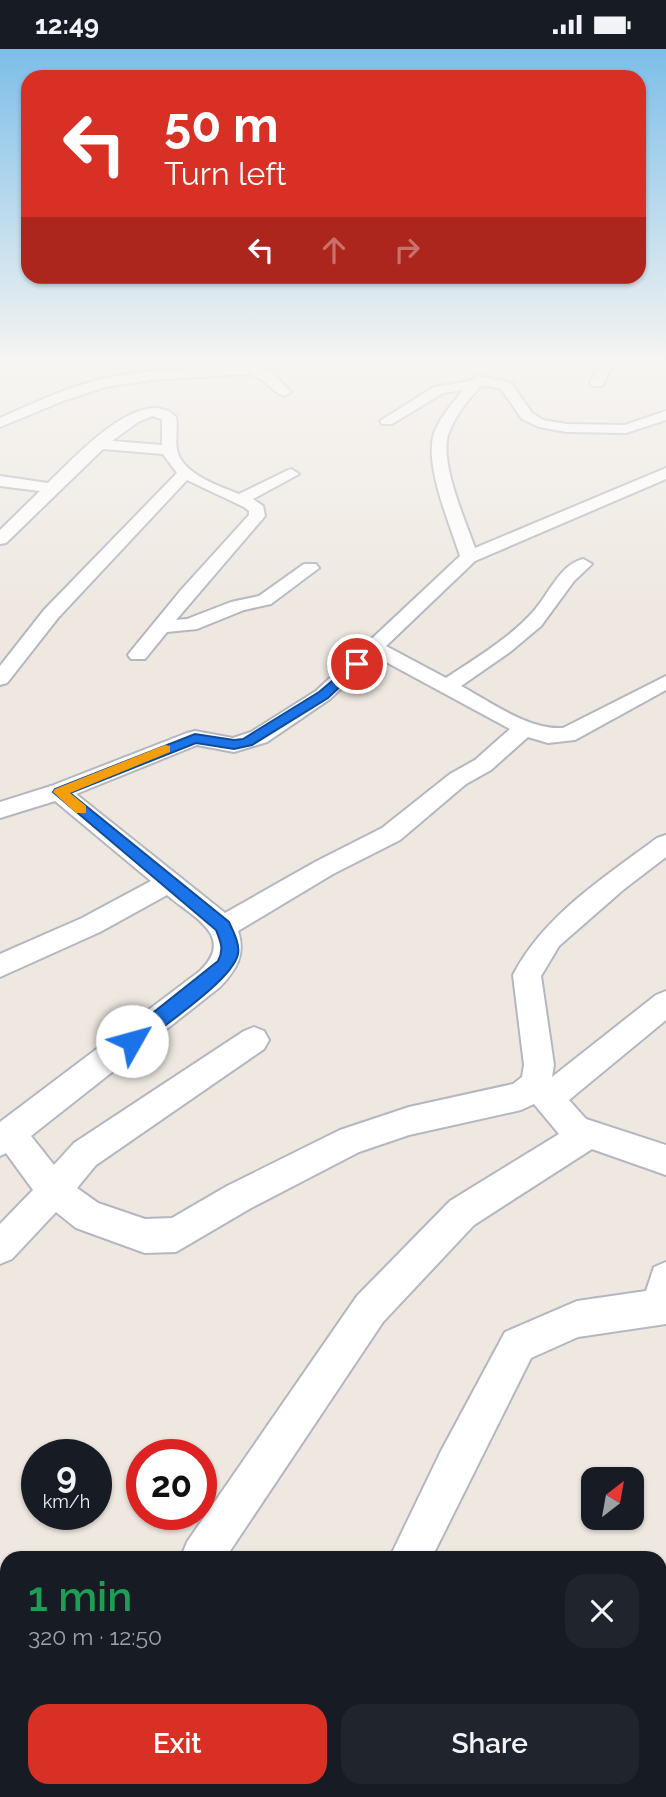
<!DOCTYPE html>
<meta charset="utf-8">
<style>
body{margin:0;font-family:Raleway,sans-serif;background:#20242c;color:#f1f3f6;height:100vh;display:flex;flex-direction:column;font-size:26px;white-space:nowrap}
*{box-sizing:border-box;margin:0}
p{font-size:23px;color:#9ea1a6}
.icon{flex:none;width:38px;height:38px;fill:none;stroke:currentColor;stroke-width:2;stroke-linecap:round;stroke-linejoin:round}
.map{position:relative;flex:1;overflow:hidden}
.details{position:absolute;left:0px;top:1502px;width:667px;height:247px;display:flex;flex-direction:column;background:#171b24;border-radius:21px 21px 0 0;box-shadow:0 2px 5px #0004}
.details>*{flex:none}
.hud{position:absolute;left:21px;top:21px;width:625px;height:214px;border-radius:21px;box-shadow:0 2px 5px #0004;background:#d93025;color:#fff;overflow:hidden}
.needle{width:46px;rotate:31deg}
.buttons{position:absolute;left:581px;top:1418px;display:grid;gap:14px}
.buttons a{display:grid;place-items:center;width:63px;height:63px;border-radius:14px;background:#171b24;box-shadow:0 2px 5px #0004;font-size:35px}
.speed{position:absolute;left:21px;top:1390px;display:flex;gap:14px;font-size:35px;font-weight:700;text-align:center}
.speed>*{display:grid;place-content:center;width:91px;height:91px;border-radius:50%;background:#171b24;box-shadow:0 2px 5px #0004;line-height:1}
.speed small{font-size:18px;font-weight:400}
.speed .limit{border:10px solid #d22;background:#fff;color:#111}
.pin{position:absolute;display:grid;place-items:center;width:60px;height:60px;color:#fff;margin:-30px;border:4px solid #fff;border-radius:50%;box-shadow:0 2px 7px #0007}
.me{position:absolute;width:77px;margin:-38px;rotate:52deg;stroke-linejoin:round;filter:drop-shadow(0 0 5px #0008)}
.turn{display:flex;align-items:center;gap:24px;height:147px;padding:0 28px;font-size:32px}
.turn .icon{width:91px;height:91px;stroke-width:2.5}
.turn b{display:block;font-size:49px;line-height:60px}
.lanes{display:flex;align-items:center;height:66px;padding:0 28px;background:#0003;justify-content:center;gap:35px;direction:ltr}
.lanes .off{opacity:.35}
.round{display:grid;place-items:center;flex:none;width:74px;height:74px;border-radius:21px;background:#20242c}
.overview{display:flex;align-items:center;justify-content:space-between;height:119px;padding:0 28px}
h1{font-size:42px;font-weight:600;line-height:52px;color:#1e9e55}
.primary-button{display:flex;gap:14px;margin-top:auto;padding:14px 28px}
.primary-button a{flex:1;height:80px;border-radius:21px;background:#d93025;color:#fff;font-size:28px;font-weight:600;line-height:80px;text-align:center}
.primary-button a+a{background:#20242c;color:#f1f3f6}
.status{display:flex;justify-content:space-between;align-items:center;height:49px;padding:0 35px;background:#171b24;direction:ltr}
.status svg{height:19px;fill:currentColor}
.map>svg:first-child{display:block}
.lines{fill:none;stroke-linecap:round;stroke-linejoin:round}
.minor-casing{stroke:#b4b7c0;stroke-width:4}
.minor{fill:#fff;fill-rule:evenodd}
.route{fill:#1a73e8;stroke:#114b97;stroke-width:2}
.slow{fill:#f59e0b}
</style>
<div class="status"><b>12:49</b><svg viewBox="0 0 49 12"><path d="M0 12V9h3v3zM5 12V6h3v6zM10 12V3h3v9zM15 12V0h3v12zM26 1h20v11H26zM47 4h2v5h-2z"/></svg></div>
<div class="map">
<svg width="666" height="1748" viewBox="0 0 666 1748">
<rect width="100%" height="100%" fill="#eee8e1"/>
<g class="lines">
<defs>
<path id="minor" d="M 600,316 L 613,316 L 602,337 L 592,337 L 590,334 Z
M 248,317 L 270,322 L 291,343 L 284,347 C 269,341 266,329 248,325 L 150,331 L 105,338 L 63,352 L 0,378 L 0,369 C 33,354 66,339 102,330 C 149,319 199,320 248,317 Z
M 479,327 L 511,334 L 532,364 L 543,371 L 566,375 L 625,376 L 666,362 L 666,371 L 626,384 L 566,383 L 539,378 L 522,370 L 501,340 L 482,336 C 469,349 454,368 448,386 C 440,415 465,471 475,499 L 666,419 L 666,430 L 475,512 L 386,597 L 446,629 C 476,609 508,590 532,564 C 548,547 559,516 583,510 L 592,515 L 574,532 L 541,577 L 510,603 L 461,637 C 491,653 528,681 563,679 L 666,627 L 666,641 L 575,691 L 548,694 L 528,688 L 491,721 L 466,735 L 400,791 L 333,825 L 238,882 C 246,906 236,921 220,938 L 31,1087 L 54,1116 L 74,1094 L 244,982 L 254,978 L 264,982 L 269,991 L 264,1000 L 96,1116 L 77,1139 L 98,1154 L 145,1170 L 172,1169 L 227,1137 L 340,1081 L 409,1058 L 513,1035 L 522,1028 L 524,1016 L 513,926 C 544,866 605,828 657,789 L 666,786 L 666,808 L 623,841 L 559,897 L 541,927 L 554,1016 L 552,1028 L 656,946 L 666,942 L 666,971 L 569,1051 L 586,1070 L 666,1096 L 666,1126 L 592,1100 L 474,1176 L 383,1273 L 226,1508 L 181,1508 L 187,1493 L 357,1247 L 450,1152 L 559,1085 L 534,1055 L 521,1061 L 409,1086 L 359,1103 L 251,1159 L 176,1203 L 145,1204 L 76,1179 L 56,1163 L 12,1210 L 0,1215 L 0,1175 L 33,1141 L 6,1104 L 0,1107 L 0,1073 L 200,922 C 236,887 194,869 167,846 L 100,883 L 0,928 L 0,905 L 82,869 L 151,832 L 55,752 L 0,769 L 0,753 L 51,737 L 187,684 L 195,682 L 233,689 L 251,683 L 316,642 L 460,507 C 450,475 426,421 433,388 C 437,372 452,355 463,341 L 443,344 L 392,375 L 382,375 L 380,372 L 434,338 L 470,332 ZM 375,607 L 510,680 L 475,711 L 450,725 L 382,779 L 315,813 L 225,864 L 76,745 L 197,696 L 234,703 L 267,693 L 330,650 Z
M 157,359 L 169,362 L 176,368 C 178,379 175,390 177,401 C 182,425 219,437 239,445 L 286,422 L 291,420 L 299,425 L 253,450 L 263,457 L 265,467 L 176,571 L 187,570 L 231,553 L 259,547 L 304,515 L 316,515 L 319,519 L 271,555 L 244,561 L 197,580 L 167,583 L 145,610 L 131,610 L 128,606 L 131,602 L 181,541 L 249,466 L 249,462 L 244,458 L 187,431 L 58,569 L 7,634 L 0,636 L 0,617 L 44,561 L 177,424 L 163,405 L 103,400 L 6,494 L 0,495 L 0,481 L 40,442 L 0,437 L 0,427 L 48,434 C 74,409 120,358 157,359 ZM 152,367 L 162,370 L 162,396 L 112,392 L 138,373 Z
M 666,1213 L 666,1275 L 578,1288 L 531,1309 L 432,1508 L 390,1508 L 440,1404 L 505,1283 L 577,1252 L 646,1242 L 654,1218 Z
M 666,1687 L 666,1734 L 660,1736 L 660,1689 Z
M 50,1741 L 98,1741 L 95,1748 L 47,1748 Z
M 397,1741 L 445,1741 L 446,1748 L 398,1748 Z
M 546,1741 L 609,1741 L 606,1748 L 543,1748 Z"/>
</defs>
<!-- minor casing -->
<use href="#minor" class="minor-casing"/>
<!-- minor -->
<use href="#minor" class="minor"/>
</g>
<!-- sky -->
<linearGradient id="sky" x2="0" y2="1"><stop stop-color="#7cbee8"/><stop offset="0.56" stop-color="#f7f5f2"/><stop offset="1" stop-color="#f7f5f2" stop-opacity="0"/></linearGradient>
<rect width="666" height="561" fill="url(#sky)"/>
<!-- route -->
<path class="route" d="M 357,611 L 363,615 L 362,617 L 328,649 L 252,696 L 234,700 L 196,694 L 70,744 L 229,873 C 233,882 240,895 238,905 C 233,931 160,979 138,997 L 132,999 L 125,997 L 123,992 L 125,986 L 218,912 C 224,901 221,893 216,881 L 53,743 L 55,740 L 195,685 L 234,691 L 243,690 L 319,643 Z"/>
<!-- slow -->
<path class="slow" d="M 165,696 L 170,697 L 170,703 L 70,744 L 86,757 L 86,764 L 76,764 L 53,743 L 55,740 Z"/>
</svg>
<div class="buttons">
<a><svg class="needle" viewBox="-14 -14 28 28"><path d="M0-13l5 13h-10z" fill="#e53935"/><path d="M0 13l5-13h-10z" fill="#9ea1a6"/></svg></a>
</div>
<div class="speed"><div>9<small>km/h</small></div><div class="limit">20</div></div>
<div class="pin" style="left:357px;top:615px;background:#d93025"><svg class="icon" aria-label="arrive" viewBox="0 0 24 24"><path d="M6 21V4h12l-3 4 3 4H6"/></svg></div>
<svg class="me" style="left:132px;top:992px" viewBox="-20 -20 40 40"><circle r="19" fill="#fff"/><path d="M0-13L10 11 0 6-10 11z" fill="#1a73e8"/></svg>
<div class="hud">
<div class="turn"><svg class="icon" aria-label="left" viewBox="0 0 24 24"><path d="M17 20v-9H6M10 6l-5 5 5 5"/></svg><div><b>50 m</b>Turn left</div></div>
<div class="lanes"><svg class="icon" aria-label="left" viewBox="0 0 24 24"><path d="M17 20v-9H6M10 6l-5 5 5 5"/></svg><svg class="icon off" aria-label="ahead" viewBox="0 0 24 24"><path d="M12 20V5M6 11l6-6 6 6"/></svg><svg class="icon off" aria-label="right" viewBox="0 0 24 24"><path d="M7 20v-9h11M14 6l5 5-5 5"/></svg></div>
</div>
<section class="details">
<div class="overview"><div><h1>1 min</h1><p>320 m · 12:50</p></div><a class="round"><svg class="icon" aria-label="close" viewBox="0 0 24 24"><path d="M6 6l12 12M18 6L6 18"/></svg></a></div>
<div class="primary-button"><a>Exit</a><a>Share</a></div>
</section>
</div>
